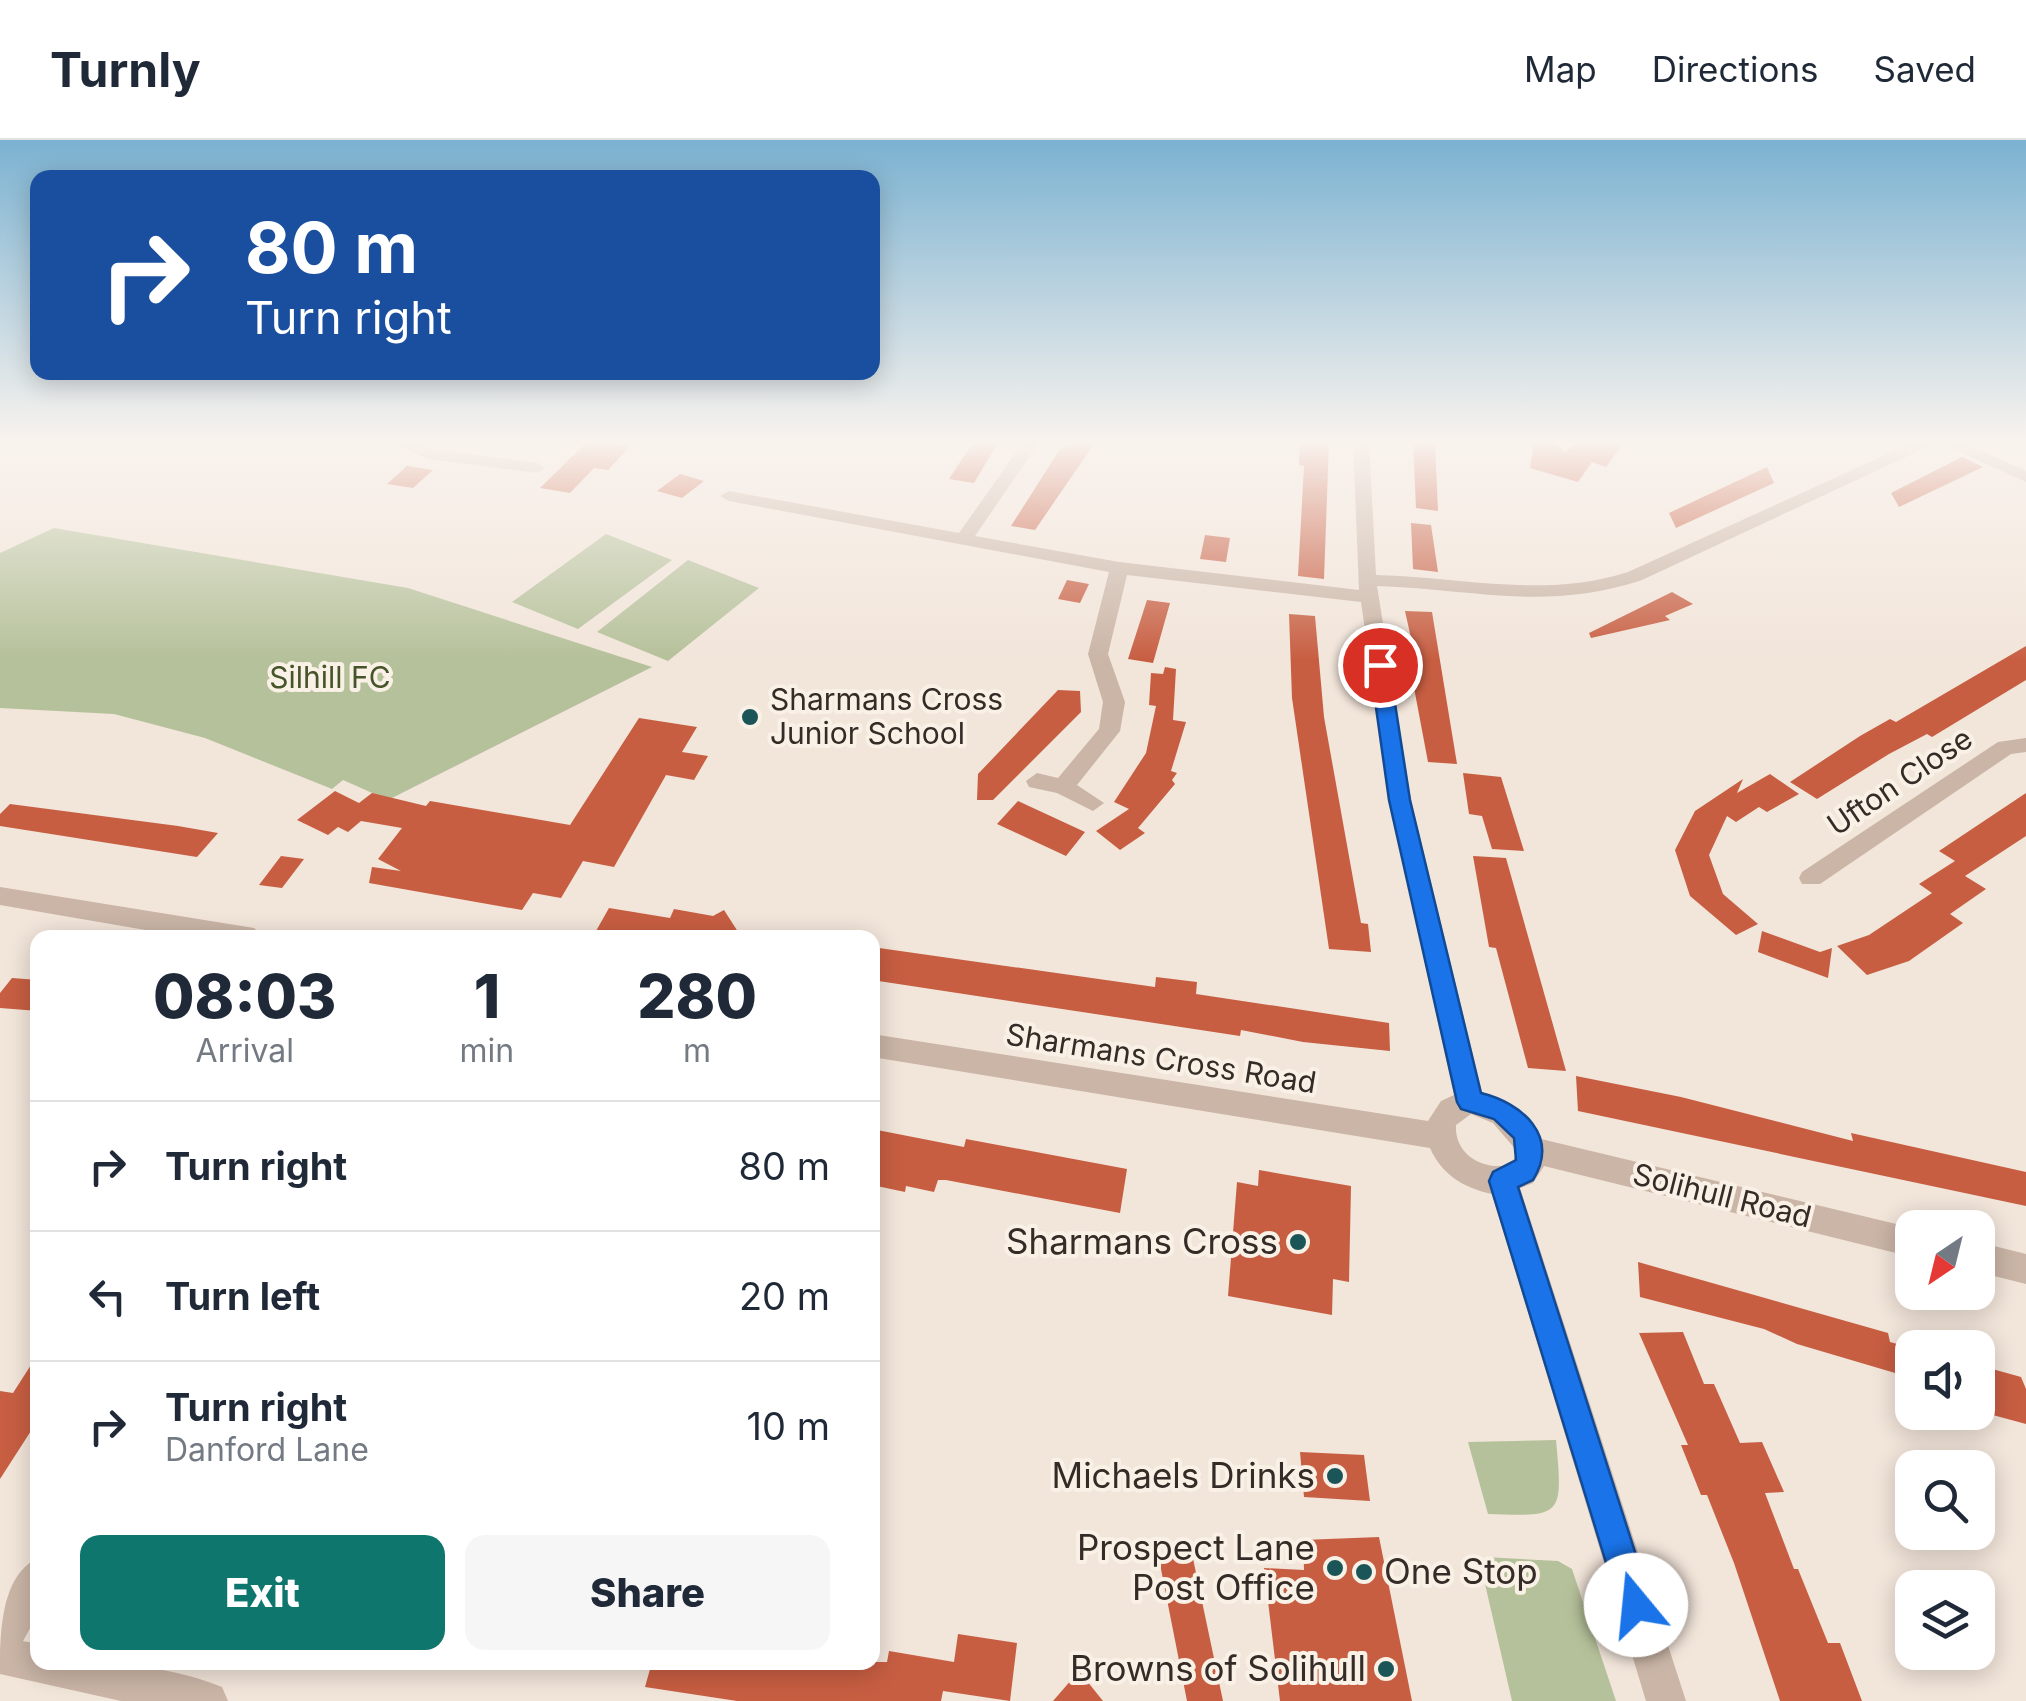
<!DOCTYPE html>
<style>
body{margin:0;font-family:Inter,sans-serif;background:#f6f6f7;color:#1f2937;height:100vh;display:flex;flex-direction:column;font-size:38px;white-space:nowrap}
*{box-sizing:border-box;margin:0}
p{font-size:32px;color:#747a83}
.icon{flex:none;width:55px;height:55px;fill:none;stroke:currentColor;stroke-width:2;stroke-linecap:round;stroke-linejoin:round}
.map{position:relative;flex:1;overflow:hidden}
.sheet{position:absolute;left:30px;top:790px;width:850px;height:740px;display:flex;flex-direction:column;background:#fff;border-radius:20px;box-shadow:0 5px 25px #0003}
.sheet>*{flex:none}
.guide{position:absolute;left:30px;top:30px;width:850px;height:210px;border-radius:20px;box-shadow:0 5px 25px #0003;background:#1a4fa0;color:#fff;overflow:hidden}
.needle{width:65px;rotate:215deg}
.tools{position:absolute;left:1895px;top:1070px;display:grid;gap:20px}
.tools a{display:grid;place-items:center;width:100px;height:100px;border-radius:20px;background:#fff;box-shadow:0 5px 25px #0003;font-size:50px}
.pin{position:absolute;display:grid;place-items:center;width:85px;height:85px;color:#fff;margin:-42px;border:5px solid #fff;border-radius:50%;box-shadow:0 2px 10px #0007}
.me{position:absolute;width:110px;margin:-55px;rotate:343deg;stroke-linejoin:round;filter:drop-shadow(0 0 8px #0008)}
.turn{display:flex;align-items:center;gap:35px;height:210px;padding:0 50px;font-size:45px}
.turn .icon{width:130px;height:130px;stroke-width:2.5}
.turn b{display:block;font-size:70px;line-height:85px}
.eta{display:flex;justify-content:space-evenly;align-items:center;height:170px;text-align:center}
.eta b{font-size:60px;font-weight:800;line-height:70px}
.action{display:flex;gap:20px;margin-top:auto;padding:20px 50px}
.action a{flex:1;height:115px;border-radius:20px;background:#0f766e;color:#fff;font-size:40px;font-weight:800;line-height:115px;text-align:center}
.action a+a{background:#f6f6f7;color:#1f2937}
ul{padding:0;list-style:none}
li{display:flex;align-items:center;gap:30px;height:130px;padding:0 50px;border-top:2px solid #e0e1e3}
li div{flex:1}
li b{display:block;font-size:38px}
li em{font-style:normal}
header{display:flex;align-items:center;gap:60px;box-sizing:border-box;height:140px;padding:0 50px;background:#fff;border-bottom:2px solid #e0e1e3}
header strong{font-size:48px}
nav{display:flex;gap:55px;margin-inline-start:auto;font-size:35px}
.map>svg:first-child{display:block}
.green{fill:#b5c19a}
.building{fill:#c75e42}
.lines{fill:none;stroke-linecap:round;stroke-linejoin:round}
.minor{fill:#cab5a6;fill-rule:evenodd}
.route{fill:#1a73e8;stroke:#114b97;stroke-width:2.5}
.poi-dot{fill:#1c5557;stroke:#f9f0e6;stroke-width:4}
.labels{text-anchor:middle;stroke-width:8;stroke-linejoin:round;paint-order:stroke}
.park-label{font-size:30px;fill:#46542a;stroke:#f9f0e6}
.poi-label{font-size:30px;fill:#352b27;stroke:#f9f0e6;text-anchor:start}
.street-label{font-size:30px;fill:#352b27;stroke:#f9f0e6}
.near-poi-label{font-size:35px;fill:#352b27;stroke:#f9f0e6;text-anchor:end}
</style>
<header>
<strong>Turnly</strong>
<nav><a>Map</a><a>Directions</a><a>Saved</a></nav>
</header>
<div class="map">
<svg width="2026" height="1561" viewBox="0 0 2026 1561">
<rect width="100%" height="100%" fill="#f2e5da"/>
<!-- green -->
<path class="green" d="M 54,388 L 408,448 L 652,527 L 388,660 L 343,640 L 332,649 L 205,598 L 114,574 L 0,568 L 0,413 Z
M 606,394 L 672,420 L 578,489 L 512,462 Z
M 688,420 L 759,448 L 668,521 L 597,492 Z
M 1556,1300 C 1563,1376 1563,1377 1488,1374 L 1468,1302 Z
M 1485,1417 L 1558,1421 L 1572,1429 L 1616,1561 L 1512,1561 L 1482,1431 Z"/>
<!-- building -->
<path class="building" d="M 588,301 L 632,304 L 608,330 L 594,328 L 570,353 L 540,348 Z
M 974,301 L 999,301 L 974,343 L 949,339 Z
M 1072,301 L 1096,301 L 1035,390 L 1011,386 L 1062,306 L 1069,307 Z
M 1300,301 L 1329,301 L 1324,439 L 1298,436 L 1304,326 L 1299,325 Z
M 1413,301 L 1435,302 L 1438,371 L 1416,368 Z
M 1534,301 L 1554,301 L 1565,312 L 1578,301 L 1625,301 L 1606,327 L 1592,322 L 1578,342 L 1530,328 Z
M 1962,317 L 1983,327 L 1899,367 L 1891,353 Z
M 407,326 L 433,330 L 413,348 L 387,344 Z
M 1767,327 L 1774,343 L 1676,388 L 1669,373 Z
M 680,334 L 704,341 L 682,358 L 657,351 Z
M 1411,383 L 1431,385 L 1438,432 L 1413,429 Z
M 1205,395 L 1230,398 L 1226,422 L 1200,419 Z
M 1067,440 L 1089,444 L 1080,463 L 1058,459 Z
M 1672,452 L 1693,464 L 1665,476 L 1670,480 L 1591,498 L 1589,493 Z
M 1147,460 L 1170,463 L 1153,523 L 1128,519 Z
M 1405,471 L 1432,472 L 1457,624 L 1428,622 L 1408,516 L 1406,498 L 1411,498 Z
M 1289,474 L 1315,476 L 1324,577 L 1361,783 L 1368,784 L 1371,812 L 1329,809 L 1292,558 Z
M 2026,506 L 2026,540 L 1932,597 L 1927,594 L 1889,614 L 1817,659 L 1790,642 L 1860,596 L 1890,579 L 1896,582 Z
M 1165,527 L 1176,529 L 1173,580 L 1186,582 L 1171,631 L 1177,633 L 1172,640 L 1175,644 L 1138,688 L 1145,693 L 1120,710 L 1096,691 L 1129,669 L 1114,662 L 1146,613 L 1156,566 L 1149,565 L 1151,533 L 1163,534 Z
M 1058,550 L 1080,551 L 1081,572 L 993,660 L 977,660 L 978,634 Z
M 639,578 L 697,587 L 682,612 L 708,616 L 694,640 L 666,635 L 614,727 L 583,721 L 561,758 L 533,753 L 522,770 L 369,743 L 372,727 L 401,731 L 378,719 L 402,688 L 361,681 L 348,692 L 338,687 L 328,695 L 297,680 L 335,651 L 359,663 L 372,653 L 426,666 L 430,661 L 570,685 Z
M 1463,633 L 1501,637 L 1524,711 L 1492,709 L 1482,676 L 1469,674 Z
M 1770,634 L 1799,654 L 1767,672 L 1759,667 L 1736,682 L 1727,676 L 1709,715 L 1723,754 L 1758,784 L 1736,795 L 1690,756 L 1675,710 L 1695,671 L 1743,639 L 1737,653 Z
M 2026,653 L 2026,696 L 1965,736 L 1986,749 L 1950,774 L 1963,783 L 1909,821 L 1867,835 L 1837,806 L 1869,795 L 1932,753 L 1919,744 L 1955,721 L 1939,711 Z
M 1018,661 L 1085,692 L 1066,716 L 997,684 Z
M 10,664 L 178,686 L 218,693 L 197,717 L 0,686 L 0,674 Z
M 281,716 L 304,719 L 282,748 L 259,745 Z
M 1473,716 L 1506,718 L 1566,931 L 1528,928 L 1496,808 L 1489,807 Z
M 609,768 L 670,778 L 674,769 L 713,776 L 724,770 L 742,798 L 634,798 L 596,791 Z
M 1762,791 L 1820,812 L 1832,808 L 1828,838 L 1758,812 Z
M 872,807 L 1155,847 L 1156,837 L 1197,842 L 1196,854 L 1389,883 L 1390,911 L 1303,902 L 1241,890 L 1240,896 L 872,840 Z
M 12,838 L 38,840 L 38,871 L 0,868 L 0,853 Z
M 1576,936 L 1681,957 L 1853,1001 L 1851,993 L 2026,1032 L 2026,1066 L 1578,971 Z
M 872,989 L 964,1007 L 966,999 L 1127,1029 L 1120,1073 L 946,1040 L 938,1040 L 934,1052 L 906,1046 L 905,1052 L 872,1045 Z
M 1259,1030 L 1351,1046 L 1349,1142 L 1333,1139 L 1332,1175 L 1228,1156 L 1237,1042 L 1258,1046 Z
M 1638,1122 L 1888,1193 L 1890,1202 L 1912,1208 L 1912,1238 L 1797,1204 L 1764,1189 L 1640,1157 Z
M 1683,1192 L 1704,1244 L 1714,1244 L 1740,1303 L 1762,1302 L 1784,1352 L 1765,1353 L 1794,1429 L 1798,1429 L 1828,1503 L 1840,1503 L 1862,1561 L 1780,1561 L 1734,1423 L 1707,1355 L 1701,1355 L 1681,1305 L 1688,1305 L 1639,1193 Z
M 38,1214 L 38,1280 L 0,1339 L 0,1251 L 13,1253 Z
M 1978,1225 L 2021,1237 L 2026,1249 L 2026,1284 L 1978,1271 Z
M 1300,1312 L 1364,1315 L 1370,1361 L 1304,1357 Z
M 1379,1397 L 1412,1561 L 1280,1561 L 1264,1428 L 1304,1430 L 1303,1400 Z
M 1192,1414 L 1223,1561 L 1187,1561 L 1159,1419 Z
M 958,1494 L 1017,1503 L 1010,1561 L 943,1551 L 941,1561 L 737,1561 L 645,1547 L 652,1522 L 887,1522 L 889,1511 L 954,1522 Z
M 1079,1531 L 1103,1561 L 1053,1561 Z"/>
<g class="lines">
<!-- minor -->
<path class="minor" d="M 386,301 L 410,301 L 431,309 L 537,323 L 545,328 L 537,333 L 428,319 Z
M 1024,301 L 1040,301 L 975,396 L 1119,422 L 1359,450 L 1353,301 L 1369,301 L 1376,435 C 1463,437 1544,459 1628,432 L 1916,301 L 1959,301 L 2026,331 L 2026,342 L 1938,302 L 1642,440 C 1544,472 1475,449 1377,446 L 1411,660 L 1482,952 C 1508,960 1530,974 1541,999 L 1913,1088 L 1912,1117 L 1544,1026 L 1533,1043 L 1520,1048 L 1686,1561 L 1646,1561 L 1492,1054 C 1464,1048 1442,1035 1430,1008 L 872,917 L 872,894 L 1428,981 L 1441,961 L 1454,955 L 1389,660 L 1361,462 L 1127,435 L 1108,514 L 1125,562 L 1120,591 L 1077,645 L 1104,663 L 1093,671 L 1057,653 L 1029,647 L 1026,641 L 1037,633 L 1058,638 L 1099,589 L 1103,562 L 1088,514 L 1109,432 L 729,361 L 720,356 L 729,351 L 959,393 ZM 1471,974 L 1493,983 L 1517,1011 L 1512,1024 C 1486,1032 1454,1016 1456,985 Z
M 1558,301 L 1574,301 L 1565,308 Z
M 2026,598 L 2026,612 L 2011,614 L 1820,744 L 1802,744 L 1799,738 L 1802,732 L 1998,602 Z
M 0,747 L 254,788 L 266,798 L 192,798 L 0,765 Z
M 1978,1102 L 2026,1114 L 2026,1144 L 1978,1132 Z
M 38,1418 L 38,1474 L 23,1501 L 38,1504 L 38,1522 C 100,1522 163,1523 222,1547 L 228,1561 L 121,1561 L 0,1534 C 0,1495 0,1436 38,1418 Z"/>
</g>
<!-- sky -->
<linearGradient id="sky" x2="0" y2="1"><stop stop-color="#7bb2d1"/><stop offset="0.58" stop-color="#f9f3ee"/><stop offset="1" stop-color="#f9f3ee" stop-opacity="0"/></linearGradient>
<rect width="2026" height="520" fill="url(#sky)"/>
<!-- route -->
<path class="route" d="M 1380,519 L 1389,525 L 1410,660 L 1481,953 C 1522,963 1560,996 1533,1040 L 1518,1047 L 1652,1465 L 1647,1477 L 1636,1482 L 1624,1477 L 1619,1465 L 1489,1041 L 1493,1032 L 1516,1020 L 1514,998 L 1494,979 L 1461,969 L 1457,962 L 1389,660 L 1370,525 Z"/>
<!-- markers -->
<g class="poi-dot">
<circle cx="750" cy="577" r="10"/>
<circle cx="1298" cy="1102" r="10"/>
<circle cx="1335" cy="1336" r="10"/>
<circle cx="1335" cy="1428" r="10"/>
<circle cx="1364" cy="1432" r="10"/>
<circle cx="1386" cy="1529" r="10"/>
</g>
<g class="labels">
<!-- park labels -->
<g class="park-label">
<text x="330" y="548">Silhill FC</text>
</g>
<!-- poi labels -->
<g class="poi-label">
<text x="770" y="570">Sharmans Cross<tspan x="770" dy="34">Junior School</tspan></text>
</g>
<!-- street labels -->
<g class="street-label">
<text transform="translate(1900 642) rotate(-34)" y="10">Ufton Close</text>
<text transform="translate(1161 919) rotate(9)" y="10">Sharmans Cross Road</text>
<text transform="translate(1722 1056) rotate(14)" y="10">Solihull Road</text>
</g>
<!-- near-poi labels -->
<g class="near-poi-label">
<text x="1278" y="1114">Sharmans Cross</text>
<text x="1315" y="1348">Michaels Drinks</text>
<text x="1315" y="1420">Prospect Lane<tspan x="1315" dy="40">Post Office</tspan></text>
<text x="1384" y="1444" text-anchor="start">One Stop</text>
<text x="1366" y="1541">Browns of Solihull</text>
</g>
</g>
</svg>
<div class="tools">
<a><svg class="needle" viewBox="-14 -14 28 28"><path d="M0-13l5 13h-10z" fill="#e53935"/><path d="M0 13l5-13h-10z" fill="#747a83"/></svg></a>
<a><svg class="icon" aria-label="sound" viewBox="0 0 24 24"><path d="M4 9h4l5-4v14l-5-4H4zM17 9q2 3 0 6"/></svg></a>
<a><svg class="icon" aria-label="search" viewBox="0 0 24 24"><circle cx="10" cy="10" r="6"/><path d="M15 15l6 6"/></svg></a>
<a><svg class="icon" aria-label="layers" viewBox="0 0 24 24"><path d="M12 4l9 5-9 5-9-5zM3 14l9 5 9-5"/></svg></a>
</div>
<div class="pin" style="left:1380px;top:525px;background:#d93025"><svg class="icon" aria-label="arrive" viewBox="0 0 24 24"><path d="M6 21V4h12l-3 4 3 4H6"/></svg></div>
<svg class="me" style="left:1636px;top:1465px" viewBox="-20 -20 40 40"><circle r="19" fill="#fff"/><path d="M0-13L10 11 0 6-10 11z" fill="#1a73e8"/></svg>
<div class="guide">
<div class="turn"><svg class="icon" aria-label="right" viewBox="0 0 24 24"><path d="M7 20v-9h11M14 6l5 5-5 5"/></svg><div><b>80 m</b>Turn right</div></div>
</div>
<section class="sheet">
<div class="eta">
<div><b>08:03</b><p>Arrival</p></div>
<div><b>1</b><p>min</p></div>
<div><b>280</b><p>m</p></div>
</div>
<ul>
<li><svg class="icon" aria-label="right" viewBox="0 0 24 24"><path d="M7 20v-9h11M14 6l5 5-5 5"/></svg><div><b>Turn right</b></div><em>80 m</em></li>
<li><svg class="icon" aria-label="left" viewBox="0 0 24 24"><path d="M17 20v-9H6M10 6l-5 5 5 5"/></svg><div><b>Turn left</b></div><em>20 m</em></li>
<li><svg class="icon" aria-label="right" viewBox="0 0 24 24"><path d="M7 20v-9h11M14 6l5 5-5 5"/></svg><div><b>Turn right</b><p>Danford Lane</p></div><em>10 m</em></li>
</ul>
<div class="action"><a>Exit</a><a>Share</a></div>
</section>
</div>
